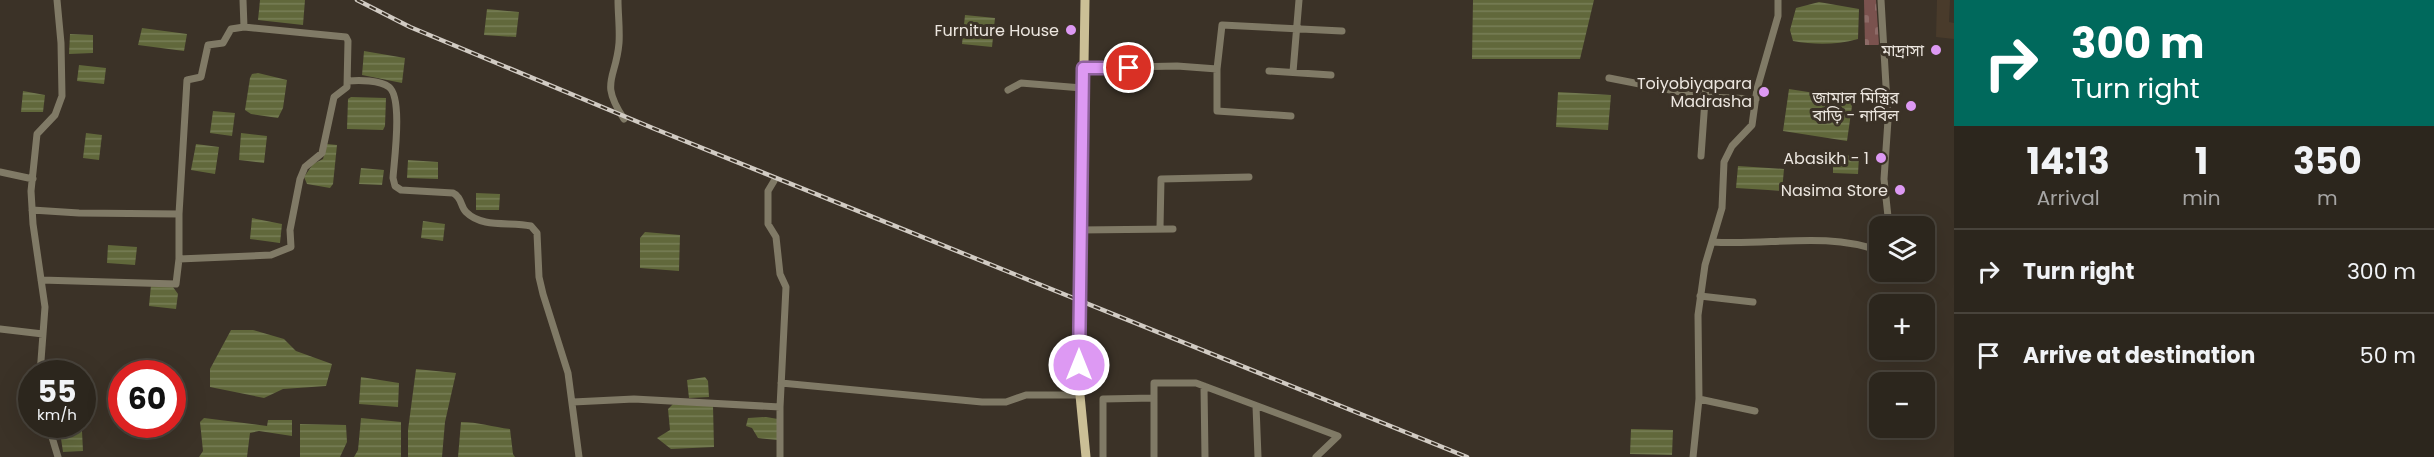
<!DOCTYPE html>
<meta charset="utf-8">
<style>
body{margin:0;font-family:Poppins,"Noto Sans Bengali",sans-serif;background:#342e26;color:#f1f3f6;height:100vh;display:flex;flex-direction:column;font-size:22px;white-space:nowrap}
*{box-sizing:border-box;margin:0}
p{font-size:20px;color:#a6a5a4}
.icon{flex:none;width:33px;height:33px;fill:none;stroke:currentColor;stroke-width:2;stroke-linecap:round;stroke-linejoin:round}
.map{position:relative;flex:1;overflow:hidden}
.sheet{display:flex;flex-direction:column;background:#2c261d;width:480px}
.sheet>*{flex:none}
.hud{background:#00695c;color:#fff;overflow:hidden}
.fabs{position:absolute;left:1869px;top:216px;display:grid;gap:12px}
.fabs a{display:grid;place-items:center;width:66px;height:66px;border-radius:12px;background:#2c261d;box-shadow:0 6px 24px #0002,0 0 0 2px #48433b;font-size:30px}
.speed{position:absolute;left:18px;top:360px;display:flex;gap:12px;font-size:30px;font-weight:700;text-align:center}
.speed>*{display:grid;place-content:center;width:78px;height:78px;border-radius:50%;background:#2c261d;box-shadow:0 6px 24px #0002,0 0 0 2px #48433b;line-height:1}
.speed small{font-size:15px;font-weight:400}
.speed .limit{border:9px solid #d22;background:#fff;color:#111}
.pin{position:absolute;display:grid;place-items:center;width:51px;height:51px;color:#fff;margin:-26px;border:3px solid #fff;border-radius:50%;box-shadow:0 2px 6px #0007}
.me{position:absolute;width:66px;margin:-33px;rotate:0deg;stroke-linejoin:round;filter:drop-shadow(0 0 4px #0008)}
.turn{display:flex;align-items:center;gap:21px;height:126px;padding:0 18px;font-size:27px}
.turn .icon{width:78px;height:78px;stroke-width:2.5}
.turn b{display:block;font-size:42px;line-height:51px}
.eta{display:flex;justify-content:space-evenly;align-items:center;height:102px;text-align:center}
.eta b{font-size:36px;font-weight:700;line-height:42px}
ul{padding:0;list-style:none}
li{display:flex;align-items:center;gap:18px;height:84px;padding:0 18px;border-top:2px solid #48433b}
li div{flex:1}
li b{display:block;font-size:22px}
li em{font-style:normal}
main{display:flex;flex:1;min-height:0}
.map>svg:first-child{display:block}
.built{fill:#493b2b}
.cemetery{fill:url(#cemetery-stones)}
.water{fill:url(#water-rules)}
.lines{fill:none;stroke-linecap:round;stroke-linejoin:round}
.minor{stroke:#807a66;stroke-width:7}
.major{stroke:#cbbf96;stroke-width:9}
.rail-casing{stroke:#d1cbc3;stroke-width:4.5}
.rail{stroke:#3b3227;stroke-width:2;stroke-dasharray:7;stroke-linecap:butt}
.route-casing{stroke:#90639e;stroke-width:15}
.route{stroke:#dd99f3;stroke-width:10}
.poi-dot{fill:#dd99f3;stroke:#3b3227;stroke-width:2}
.labels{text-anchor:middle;stroke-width:6;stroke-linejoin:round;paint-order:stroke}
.poi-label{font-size:16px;fill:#ece6df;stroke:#3b3227;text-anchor:end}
</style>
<main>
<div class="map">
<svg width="1954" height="457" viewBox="0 0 1954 457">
<defs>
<pattern id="cemetery-stones" width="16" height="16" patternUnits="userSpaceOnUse" patternTransform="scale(1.5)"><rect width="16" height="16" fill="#7a524e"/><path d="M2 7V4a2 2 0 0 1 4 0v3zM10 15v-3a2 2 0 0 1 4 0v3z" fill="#8d6b67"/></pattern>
<pattern id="water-rules" width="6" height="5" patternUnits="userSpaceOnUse" patternTransform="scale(1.5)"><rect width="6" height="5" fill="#61683b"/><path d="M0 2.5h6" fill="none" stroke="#787e57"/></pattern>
</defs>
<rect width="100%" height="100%" fill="#3b3227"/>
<!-- built -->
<path class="built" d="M 1937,0 L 1950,0 L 1949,22 L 1954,23 L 1954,39 L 1936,37 Z"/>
<!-- cemetery -->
<path class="cemetery" d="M 1864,0 L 1876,0 L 1879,45 L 1865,45 Z"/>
<!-- water -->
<path class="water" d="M 260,0 L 305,0 L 303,25 L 258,20 Z
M 1473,0 L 1594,0 L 1580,59 L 1472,59 Z
M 1819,2 L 1859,9 L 1858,39 C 1836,45 1815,45 1793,41 L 1790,30 L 1796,8 Z
M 487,9 L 519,12 L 516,37 L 484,35 Z
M 965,15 L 995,18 L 992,47 L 962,44 Z
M 142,28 L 187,34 L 184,51 L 138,45 Z
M 70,34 L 93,35 L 93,53 L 69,54 Z
M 364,51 L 405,58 L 402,83 L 362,75 Z
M 79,65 L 106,68 L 104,84 L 77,81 Z
M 258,73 L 287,80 L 283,108 L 278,118 L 251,114 L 245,110 L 250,78 L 252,74 Z
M 1789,89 L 1853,99 L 1847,141 L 1783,131 Z
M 23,91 L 45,95 L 43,112 L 21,112 Z
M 1558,92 L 1611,95 L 1608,130 L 1556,127 Z
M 351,97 L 386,98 L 385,126 L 383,130 L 347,129 L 348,99 Z
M 213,111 L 235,113 L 232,136 L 210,133 Z
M 86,133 L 102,135 L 99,160 L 83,158 Z
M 241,133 L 267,136 L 264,163 L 239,160 Z
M 196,144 L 219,147 L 215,174 L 191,170 Z
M 327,144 L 337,145 L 333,184 L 330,188 L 307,184 L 304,177 L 313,164 L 323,159 Z
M 1833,155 L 1859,156 L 1858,174 L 1833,173 Z
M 408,160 L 438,162 L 438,179 L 407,178 Z
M 1738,166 L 1784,169 L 1782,191 L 1736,188 Z
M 361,168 L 384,170 L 382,185 L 359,184 Z
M 476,193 L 500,194 L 499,210 L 476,210 Z
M 252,218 L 282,224 L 280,243 L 250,239 Z
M 423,221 L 445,224 L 443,241 L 421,238 Z
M 645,232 L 680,235 L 679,271 L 640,268 L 640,238 Z
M 108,245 L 137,247 L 135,265 L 107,263 Z
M 151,285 L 173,287 L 178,294 L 176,309 L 149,306 Z
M 231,330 L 253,330 L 284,339 L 296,351 L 332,364 L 326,386 L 283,389 L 264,398 L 210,387 L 210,369 Z
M 416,369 L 456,373 L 445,422 L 442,457 L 408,457 L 408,430 Z
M 361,377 L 399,383 L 398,407 L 359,404 Z
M 705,377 L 708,381 L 709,397 L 689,398 L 687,380 Z
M 673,404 L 713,406 L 714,447 L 671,449 L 657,438 L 670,430 L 668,409 Z
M 766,417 L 778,419 L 777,440 L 758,438 L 752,428 L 746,426 L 748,418 Z
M 204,418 L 267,426 L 268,420 L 292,420 L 292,436 L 259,431 L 250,433 L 247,457 L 199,457 L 203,451 L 200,422 Z
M 361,418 L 401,422 L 401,457 L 354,457 L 358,450 Z
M 461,422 C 478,422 493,427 510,429 L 513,454 L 515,457 L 458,457 Z
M 300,424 L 346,425 L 347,442 L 340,457 L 300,457 Z
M 1631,429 L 1673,430 L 1672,455 L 1630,454 Z
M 82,431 L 83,451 L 63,452 L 60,432 Z"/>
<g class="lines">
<!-- minor -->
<path class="minor" d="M 243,0 L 244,27
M 618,0 C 618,14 620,29 619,43 C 616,80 599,81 624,119
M 1881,0 L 1888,120 L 1884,179 L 1889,226
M 1083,68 L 1177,66 L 1217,69
M 1269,71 L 1331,75
M 1293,72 L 1299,0
M 1609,78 L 1706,97 L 1756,99
M 348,81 C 359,80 380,80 389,87 C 403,98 394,161 393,178 L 395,186 L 401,190 L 453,193 C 462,197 460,206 466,212 C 483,229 511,221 531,226 L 537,233 L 539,277 L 543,294 L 568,373 L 579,457
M 1008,90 L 1021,83 L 1082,88
M 1291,116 L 1217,111 L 1217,69 L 1222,25 L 1342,31
M 1701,156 L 1706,86
M 0,172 L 33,179
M 774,181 L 768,191 L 768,224 L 776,237 L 780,274 L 786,287 L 780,407
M 32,210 L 79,213 L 179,214 L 179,259
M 1160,228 L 1161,179 L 1249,177
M 1080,230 L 1173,229
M 1712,242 C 1768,246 1825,231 1880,251
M 1902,272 L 1910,278
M 41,280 L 176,284 L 179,259 L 271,255 L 291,247 L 290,230 L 300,179 L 305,167 L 322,153 L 334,97 L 347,87 L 348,41 L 346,37 L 244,27 L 231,29 L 223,43 L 208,45 L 201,77 L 187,80 L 179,214
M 1700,296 L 1753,302
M 0,329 L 43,334
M 40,374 L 45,307 L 33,224 L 31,191 L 37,134 L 55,115 L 62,96 L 61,43 L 57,0
M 781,383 L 982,402 L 1006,402 L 1026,395 L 1080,395
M 1204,386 L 1205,457
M 1699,399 L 1755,411
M 573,402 L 634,399 L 780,407 L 780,457
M 1256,406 L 1258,457
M 48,424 L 58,457
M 1103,457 L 1103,399 L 1154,398
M 1154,457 L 1154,383 L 1196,383 L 1338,436 L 1316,457
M 1693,457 L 1699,399 L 1698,315 L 1705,265 L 1722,208 L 1724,162 L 1732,146 L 1752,125 L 1757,89 L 1778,16 L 1778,0"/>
<!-- major -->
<path class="major" d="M 1085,0 L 1079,385 L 1086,457"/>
<defs>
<path id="rail" d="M 357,0 L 410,27 L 655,129 L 1467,457"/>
</defs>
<!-- rail casing -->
<use href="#rail" class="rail-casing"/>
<!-- rail -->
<use href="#rail" class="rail"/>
</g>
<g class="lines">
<defs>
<path id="route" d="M 1079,365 L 1083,68 L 1129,68"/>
</defs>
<!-- route casing -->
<use href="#route" class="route-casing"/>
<!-- route -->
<use href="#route" class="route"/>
</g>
<!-- markers -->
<g class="poi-dot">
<circle cx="1071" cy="30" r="6"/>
<circle cx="1936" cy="50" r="6"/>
<circle cx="1764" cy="92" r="6"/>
<circle cx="1911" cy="106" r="6"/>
<circle cx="1881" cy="158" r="6"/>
<circle cx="1900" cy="190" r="6"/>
</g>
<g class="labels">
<!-- poi labels -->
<g class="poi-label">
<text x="1059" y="36">Furniture House</text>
<text x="1924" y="56">মাদ্রাসা</text>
<text x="1752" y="89">Toiyobiyapara<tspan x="1752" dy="18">Madrasha</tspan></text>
<text x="1899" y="103">জামাল মিস্ত্রির<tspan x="1899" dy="18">বাড়ি - নাবিল</tspan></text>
<text x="1869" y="164">Abasikh - 1</text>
<text x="1888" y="196">Nasima Store</text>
</g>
</g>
</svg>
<div class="fabs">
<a><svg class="icon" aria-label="layers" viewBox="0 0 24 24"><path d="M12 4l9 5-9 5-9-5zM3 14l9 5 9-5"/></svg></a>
<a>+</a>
<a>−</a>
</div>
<div class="speed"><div>55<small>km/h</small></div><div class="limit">60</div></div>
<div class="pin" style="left:1129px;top:68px;background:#d93025"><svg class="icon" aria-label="arrive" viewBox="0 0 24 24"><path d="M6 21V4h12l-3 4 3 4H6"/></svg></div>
<svg class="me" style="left:1079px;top:365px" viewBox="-20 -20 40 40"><circle r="17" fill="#dd99f3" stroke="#fff" stroke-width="3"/><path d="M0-11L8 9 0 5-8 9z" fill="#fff"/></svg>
</div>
<section class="sheet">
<div class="hud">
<div class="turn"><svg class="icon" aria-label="right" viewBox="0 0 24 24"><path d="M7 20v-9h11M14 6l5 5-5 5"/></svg><div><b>300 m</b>Turn right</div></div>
</div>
<div class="eta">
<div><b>14:13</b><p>Arrival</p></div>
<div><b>1</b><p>min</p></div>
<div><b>350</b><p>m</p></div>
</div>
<ul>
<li><svg class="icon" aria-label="right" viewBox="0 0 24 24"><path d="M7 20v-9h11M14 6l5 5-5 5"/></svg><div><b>Turn right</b></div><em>300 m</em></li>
<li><svg class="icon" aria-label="arrive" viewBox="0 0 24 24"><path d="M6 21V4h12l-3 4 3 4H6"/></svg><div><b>Arrive at destination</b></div><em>50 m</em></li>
</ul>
</section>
</main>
